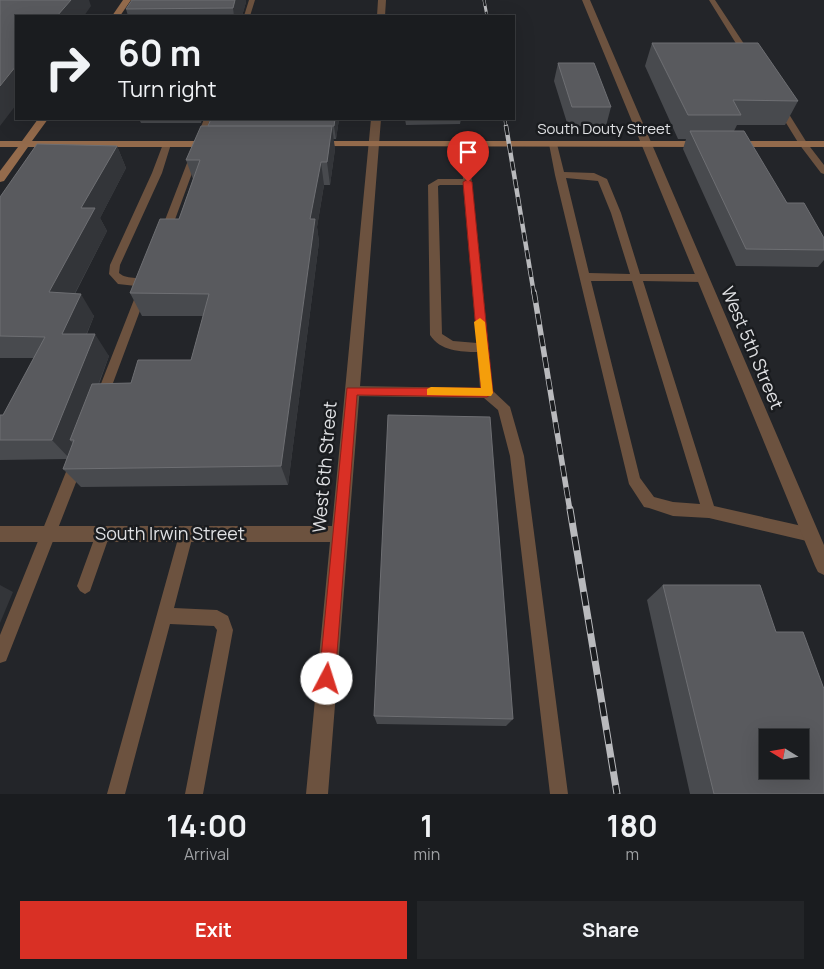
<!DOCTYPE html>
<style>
body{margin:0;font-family:Manrope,sans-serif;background:#232528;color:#f1f3f6;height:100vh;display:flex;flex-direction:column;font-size:19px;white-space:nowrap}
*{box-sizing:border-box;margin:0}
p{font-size:16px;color:#9fa1a4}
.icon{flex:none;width:28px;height:28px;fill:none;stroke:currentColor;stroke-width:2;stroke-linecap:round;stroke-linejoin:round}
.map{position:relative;height:794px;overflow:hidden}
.details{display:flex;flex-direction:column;background:#1a1c1f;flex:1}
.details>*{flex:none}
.guide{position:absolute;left:15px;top:15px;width:500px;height:105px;border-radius:0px;box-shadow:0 5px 20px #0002,0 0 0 1px #383a3d;background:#1a1c1f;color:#f1f3f6;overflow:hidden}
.needle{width:32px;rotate:281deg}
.tools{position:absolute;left:759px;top:729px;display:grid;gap:10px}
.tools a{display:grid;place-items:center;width:50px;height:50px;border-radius:0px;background:#1a1c1f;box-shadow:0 5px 20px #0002,0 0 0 1px #383a3d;font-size:25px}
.pin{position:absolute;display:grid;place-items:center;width:42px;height:42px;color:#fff;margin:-51px -21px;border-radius:50% 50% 50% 0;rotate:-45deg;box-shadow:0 0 5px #0007}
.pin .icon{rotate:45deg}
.me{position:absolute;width:55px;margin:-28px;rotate:5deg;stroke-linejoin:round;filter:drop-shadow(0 0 4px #0008)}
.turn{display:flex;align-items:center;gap:18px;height:105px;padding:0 20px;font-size:22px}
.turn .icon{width:65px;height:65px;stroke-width:2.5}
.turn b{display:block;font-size:35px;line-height:42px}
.eta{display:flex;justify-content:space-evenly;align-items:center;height:85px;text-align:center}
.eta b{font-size:30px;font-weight:700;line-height:35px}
.primary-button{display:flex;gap:10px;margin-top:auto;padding:10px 20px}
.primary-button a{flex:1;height:58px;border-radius:0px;background:#d93025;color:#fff;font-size:20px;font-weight:700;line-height:58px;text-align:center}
.primary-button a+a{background:#232528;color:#f1f3f6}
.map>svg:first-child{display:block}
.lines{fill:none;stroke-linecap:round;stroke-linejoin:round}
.lane{fill:#6c523f;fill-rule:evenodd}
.street{fill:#6c523f;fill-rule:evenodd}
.secondary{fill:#946b4c;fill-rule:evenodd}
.rail-far3-casing{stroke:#b9babd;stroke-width:3}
.rail-far2-casing{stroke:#b9babd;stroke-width:4.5}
.rail-far1-casing{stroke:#b9babd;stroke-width:5.5}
.rail-casing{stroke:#b9babd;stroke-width:7}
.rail-far3{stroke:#1a1c1f;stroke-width:2;stroke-dasharray:6;stroke-linecap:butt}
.rail-far2{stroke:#1a1c1f;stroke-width:3;stroke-dasharray:9;stroke-linecap:butt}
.rail-far1{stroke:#1a1c1f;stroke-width:4;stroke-dasharray:11;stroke-linecap:butt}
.rail{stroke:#1a1c1f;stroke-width:5;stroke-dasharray:14;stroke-linecap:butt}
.wall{fill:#484a4e}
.shaded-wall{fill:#333539}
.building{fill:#595a5e;stroke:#6e6f73;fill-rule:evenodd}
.route{fill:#d93025;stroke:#8d1f18}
.slow{fill:#f59e0b}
.labels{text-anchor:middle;stroke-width:5;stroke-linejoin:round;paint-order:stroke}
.far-street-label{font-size:15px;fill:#dfe0e3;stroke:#1a1c1f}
.street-label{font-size:18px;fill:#dfe0e3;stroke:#1a1c1f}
</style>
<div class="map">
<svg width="824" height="794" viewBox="0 0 824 794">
<rect width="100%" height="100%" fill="#232529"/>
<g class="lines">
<!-- lane -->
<path class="lane" d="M 249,0 L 255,0 L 250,16 L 244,16 Z
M 709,0 L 715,0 L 752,56 L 751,58 L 745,58 Z
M 776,103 L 782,103 L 807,143 L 824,165 L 824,174 L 821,173 L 799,144 L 775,105 Z
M 204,119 L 212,119 L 170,233 L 165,236 L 161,235 L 160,233 Z
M 167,141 L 171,144 L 162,173 L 120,265 L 119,273 C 128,281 143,275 150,283 L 145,287 L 118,284 L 109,274 L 110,265 L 152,173 L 163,144 Z
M 464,141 L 468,144 L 493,391 L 510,407 L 524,456 L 568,794 L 550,794 L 510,456 L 498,410 L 484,398 L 351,396 L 347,395 L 345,391 L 347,387 L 351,386 L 480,388 L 477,352 C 461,352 440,351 430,335 L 428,185 L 438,179 L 463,179 L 460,144 ZM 440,185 L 463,185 L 477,343 L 453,341 L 442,334 L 438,186 Z
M 553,141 L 557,144 L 564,172 L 594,173 L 607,179 L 621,213 L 640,274 L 701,274 L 706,278 L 701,282 L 643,281 L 714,506 L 811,528 L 816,530 L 818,535 L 816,540 L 811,542 L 709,518 L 673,516 L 649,508 L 644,507 L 629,484 L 555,175 L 549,144 ZM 566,178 L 598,181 L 611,213 L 630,274 L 589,273 ZM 591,281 L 632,281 L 700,504 L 673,502 L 654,497 L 640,478 Z
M 142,288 L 147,292 L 107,399 L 105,403 L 97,403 L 95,399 L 137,292 Z
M 77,456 L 82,458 L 84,462 L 6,661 L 0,663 L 0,635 L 70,462 L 72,458 Z
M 103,527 L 108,529 L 110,534 L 90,591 L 85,594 L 80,591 L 77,586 L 96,534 L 98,529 Z
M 186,528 L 191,530 L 193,535 L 174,608 L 217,610 L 228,616 L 233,630 L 203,794 L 185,794 L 217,630 L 214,626 L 170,624 L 125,794 L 107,794 L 179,535 L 181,530 Z"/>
<!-- street -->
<path class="street" d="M 378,0 L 386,0 L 385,16 L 377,16 Z
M 582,0 L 590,0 L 824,545 L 824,575 L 818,572 L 815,566 Z
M 371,119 L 381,119 L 328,794 L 306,794 L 330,542 L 0,542 L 0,526 L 332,526 Z"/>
<!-- secondary -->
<path class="secondary" d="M 123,0 L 131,0 L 120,16 L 112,16 Z
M 38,119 L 48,119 L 32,141 L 213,141 L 218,144 L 213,147 L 28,147 L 4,181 L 0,182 L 0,171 L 18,147 L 0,147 L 0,141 L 22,141 Z
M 314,141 L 703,141 L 708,144 L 703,147 L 310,146 L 309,144 Z
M 824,141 L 824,147 L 731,147 L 726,144 L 731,141 Z"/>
<defs>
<path id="rail-far3" d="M 484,0 L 487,16
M 505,119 L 506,128"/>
<path id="rail-far2" d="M 506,126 L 534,294"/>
<path id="rail-far1" d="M 534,292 L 570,511"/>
<path id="rail" d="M 570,509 L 617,794"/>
</defs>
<!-- rail-far3 casing -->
<use href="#rail-far3" class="rail-far3-casing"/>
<!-- rail-far2 casing -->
<use href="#rail-far2" class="rail-far2-casing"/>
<!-- rail-far1 casing -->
<use href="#rail-far1" class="rail-far1-casing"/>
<!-- rail casing -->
<use href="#rail" class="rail-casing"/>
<!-- rail-far3 -->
<use href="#rail-far3" class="rail-far3"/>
<!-- rail-far2 -->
<use href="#rail-far2" class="rail-far2"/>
<!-- rail-far1 -->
<use href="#rail-far1" class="rail-far1"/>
<!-- rail -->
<use href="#rail" class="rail"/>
</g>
<!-- wall -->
<path class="wall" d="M 246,2 L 242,16 L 128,16 L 126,9 Z
M 652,43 L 798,101 L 785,125 L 737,125 L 734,131 L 787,203 L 824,238 L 824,260 L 818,267 L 736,266 L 683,149 L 686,139 L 678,139 L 645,66 Z
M 558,63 L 611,107 L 606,126 L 568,126 L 554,81 Z
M 139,119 L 202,119 L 201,123 L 141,123 Z
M 209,119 L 339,119 L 336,139 L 333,139 L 335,149 L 330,185 L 324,185 L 317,227 L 319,242 L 288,485 L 81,487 L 63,469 L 67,459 L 0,460 L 0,415 L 3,415 L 34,358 L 0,358 L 0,197 L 117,146 L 126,168 L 100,218 L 107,231 L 75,294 L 94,316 L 87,334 L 109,356 L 99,384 L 131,383 L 191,360 L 203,316 L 142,316 L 130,293 L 179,219 L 193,179 L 186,160 L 208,126 L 209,122 Z
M 405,119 L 461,119 L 460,124 L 406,125 Z
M 663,585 L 824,794 L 690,794 L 647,600 Z
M 374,716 L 513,719 L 506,726 L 377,724 Z"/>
<!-- shaded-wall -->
<path class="shaded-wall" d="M 71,0 L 89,0 L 91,6 L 84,16 L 57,16 Z
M 235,0 L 246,0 L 246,2 L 242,16 L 234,16 L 233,8 Z
M 16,66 L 16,105 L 0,126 L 0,86 Z
M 335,119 L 339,119 L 336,139 L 334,126 Z
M 332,126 L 335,149 L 330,185 L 327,162 Z
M 117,146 L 126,168 L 100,218 L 107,231 L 64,314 L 49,292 L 81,208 Z
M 321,162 L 324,185 L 317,227 L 319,242 L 288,485 L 281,466 L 310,219 Z
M 81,294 L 94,316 L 77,356 L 62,334 Z
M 95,334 L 109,356 L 76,442 L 74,440 L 70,440 L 75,446 L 70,459 L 52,440 Z
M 0,585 L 13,592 L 0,623 Z"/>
<!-- building -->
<path class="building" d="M 0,0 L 71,0 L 57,16 L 16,16 L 16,66 L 0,86 Z
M 132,0 L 235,0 L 233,8 L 126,9 Z
M 652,43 L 758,43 L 798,101 L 733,100 L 741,115 L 688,115 Z
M 558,63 L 594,63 L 611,107 L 572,107 Z
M 211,119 L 335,119 L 334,126 L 208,126 Z
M 201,126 L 332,126 L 327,162 L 321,162 L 310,219 L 315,219 L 281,466 L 63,469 L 74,440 L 70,440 L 92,384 L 131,383 L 138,360 L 191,360 L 209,294 L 130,293 L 160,219 L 179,219 L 200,160 L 186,160 Z
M 690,131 L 744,131 L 787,203 L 804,203 L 824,238 L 824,250 L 746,249 Z
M 37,144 L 117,146 L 81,208 L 95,208 L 49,292 L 81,294 L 62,334 L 95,334 L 52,440 L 0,440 L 0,415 L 3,415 L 45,337 L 0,336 L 0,197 Z
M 388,415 L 490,417 L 513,719 L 374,716 Z
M 663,585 L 760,585 L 776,632 L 803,632 L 824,689 L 824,794 L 714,794 ZM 768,738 L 800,738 L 800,770 L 768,770 Z"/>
<!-- route -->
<path class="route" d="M 468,179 L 472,182 L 493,393 L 487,397 L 357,395 L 335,679 L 332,685 L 327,687 L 322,685 L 319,679 L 347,388 L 481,388 L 463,182 Z"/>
<!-- slow -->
<path class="slow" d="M 480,318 L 485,322 L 493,393 L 491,396 L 427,395 L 427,389 L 431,387 L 481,388 L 474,322 Z"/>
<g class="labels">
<!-- far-street labels -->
<g class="far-street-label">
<text x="604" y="134">South Douty Street</text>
</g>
<!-- street labels -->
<g class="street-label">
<text transform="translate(752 348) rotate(67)" y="6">West 5th Street</text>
<text transform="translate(325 467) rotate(-85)" y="6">West 6th Street</text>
<text x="170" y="540">South Irwin Street</text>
</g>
</g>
</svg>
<div class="tools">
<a><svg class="needle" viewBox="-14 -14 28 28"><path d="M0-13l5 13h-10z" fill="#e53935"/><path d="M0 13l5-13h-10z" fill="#9fa1a4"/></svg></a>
</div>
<div class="pin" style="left:468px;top:182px;background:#d93025"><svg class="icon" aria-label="arrive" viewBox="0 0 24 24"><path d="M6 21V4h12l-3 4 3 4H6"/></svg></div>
<svg class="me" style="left:327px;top:679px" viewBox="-20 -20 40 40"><circle r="19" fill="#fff"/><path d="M0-13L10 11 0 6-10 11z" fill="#d93025"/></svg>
<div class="guide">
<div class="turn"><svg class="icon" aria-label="right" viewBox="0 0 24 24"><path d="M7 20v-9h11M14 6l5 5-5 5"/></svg><div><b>60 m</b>Turn right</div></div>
</div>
</div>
<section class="details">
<div class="eta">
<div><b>14:00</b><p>Arrival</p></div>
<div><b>1</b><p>min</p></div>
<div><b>180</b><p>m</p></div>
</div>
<div class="primary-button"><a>Exit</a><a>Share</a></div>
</section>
